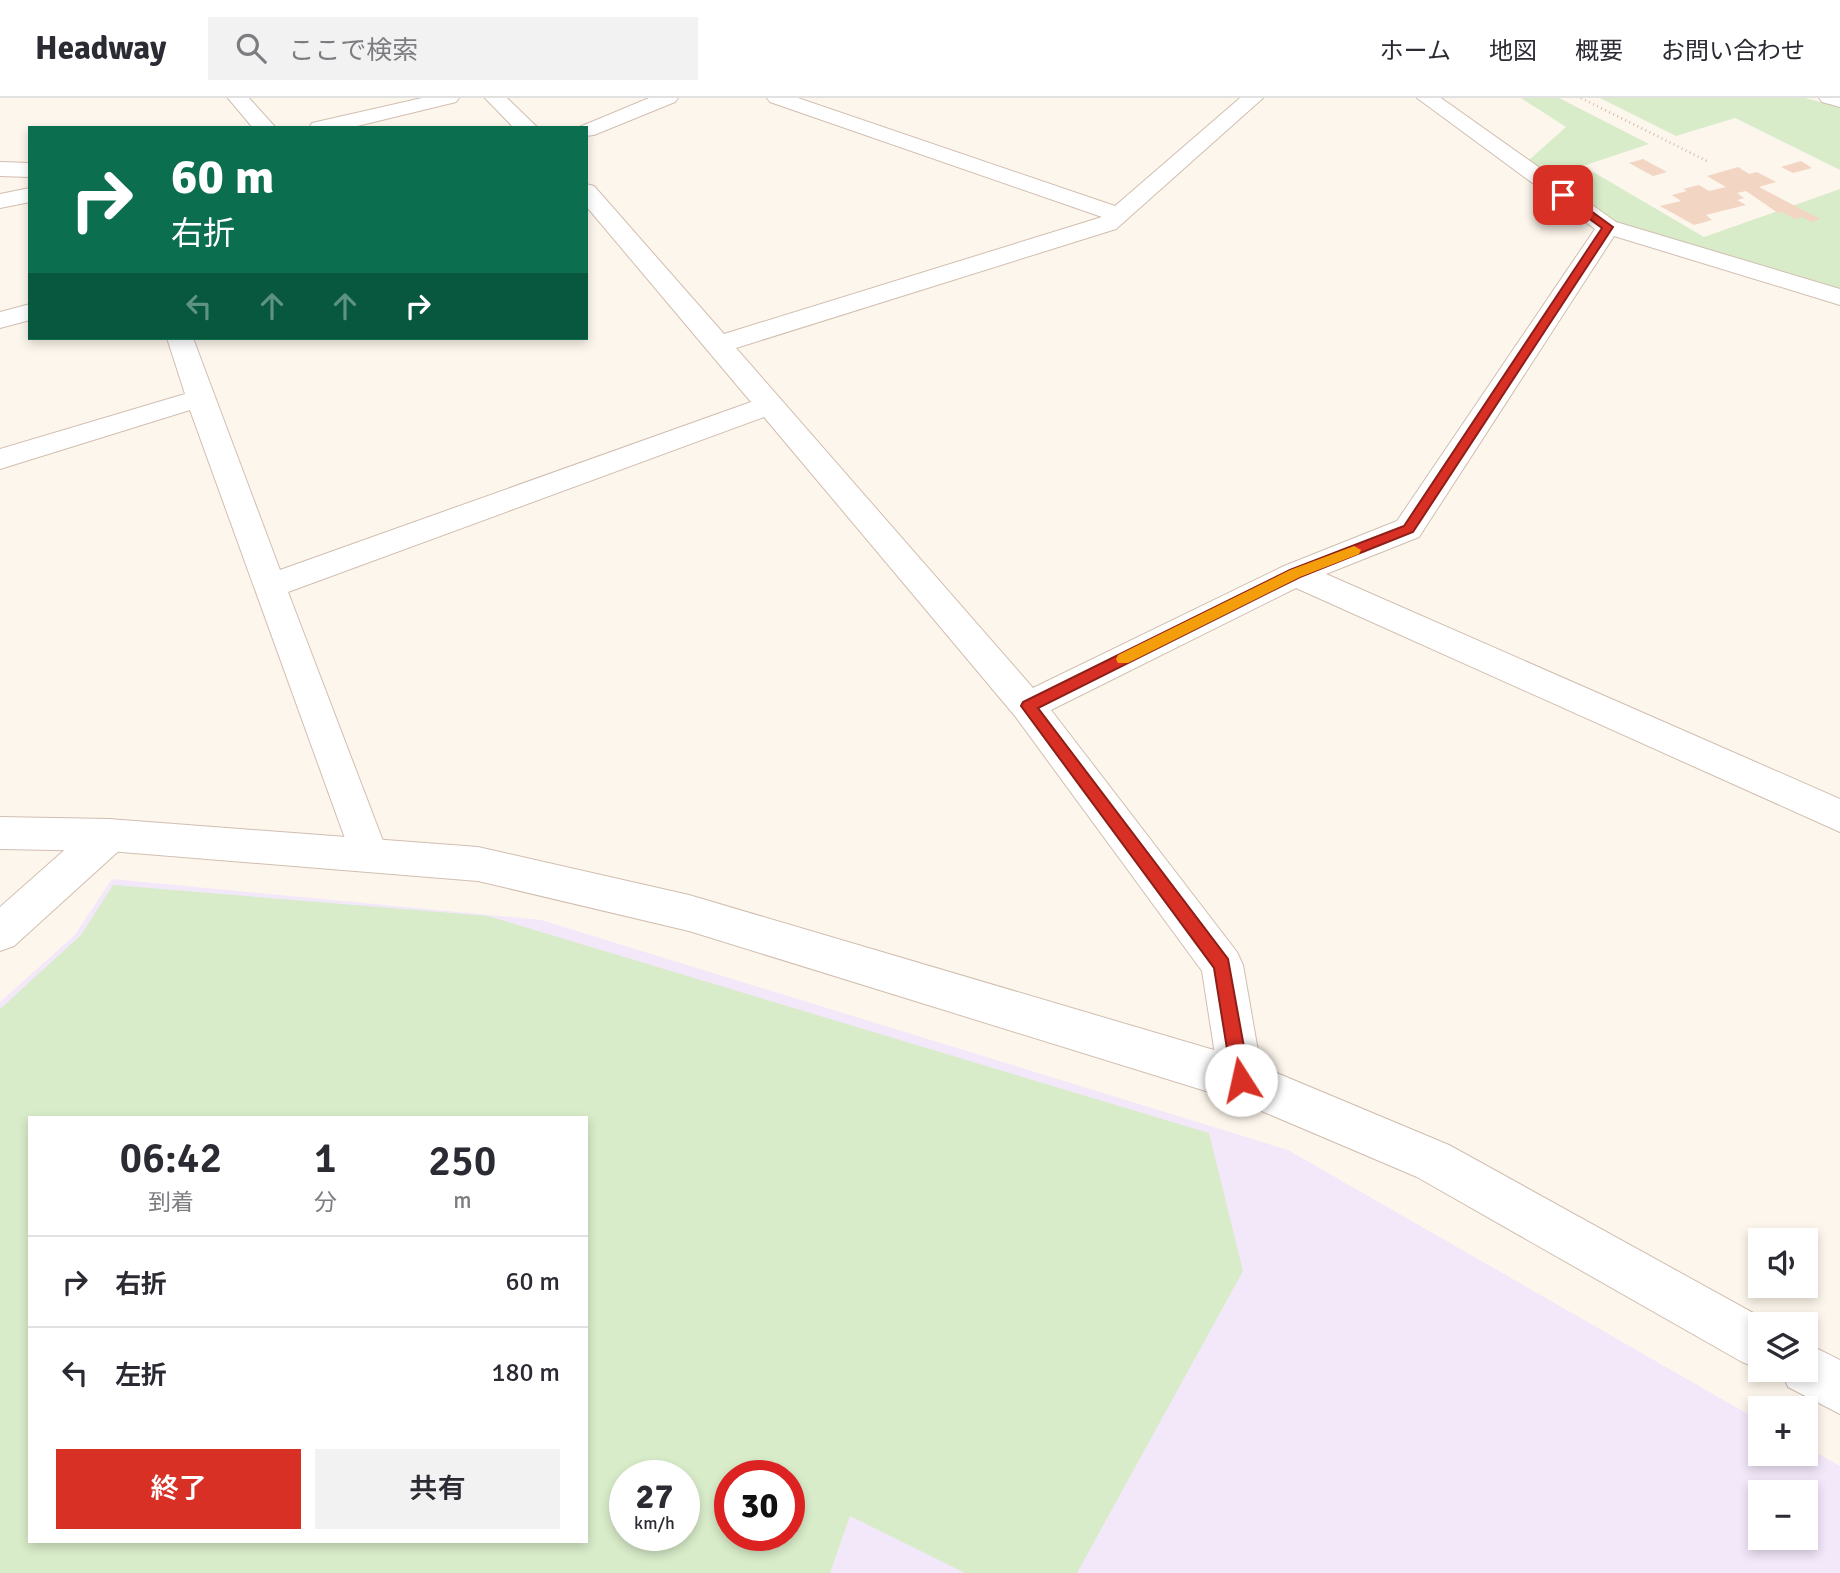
<!DOCTYPE html>
<html lang="ja">
<meta charset="utf-8">
<style>
body{margin:0;font-family:Signika,"Noto Sans JP",sans-serif;background:#f2f2f3;color:#2b2b33;height:100vh;display:flex;flex-direction:column;font-size:26px;white-space:nowrap}
*{box-sizing:border-box;margin:0}
p{font-size:23px;color:#7c7c81}
.icon{flex:none;width:38px;height:38px;fill:none;stroke:currentColor;stroke-width:2;stroke-linecap:round;stroke-linejoin:round}
.map{position:relative;flex:1;overflow:hidden}
.side{position:absolute;left:28px;top:1018px;width:560px;height:427px;display:flex;flex-direction:column;background:#fff;border-radius:0px;box-shadow:0 4px 10px #0003}
.side>*{flex:none}
.hud{position:absolute;left:28px;top:28px;width:560px;height:214px;border-radius:0px;box-shadow:0 4px 10px #0003;background:#0b6e4f;color:#fff;overflow:hidden}
.tools{position:absolute;left:1748px;top:1130px;display:grid;gap:14px}
.tools a{display:grid;place-items:center;width:70px;height:70px;border-radius:0px;background:#fff;box-shadow:0 4px 10px #0003;font-size:35px}
.speed{position:absolute;left:609px;top:1362px;display:flex;gap:14px;font-size:35px;font-weight:700;text-align:center}
.speed>*{display:grid;place-content:center;width:91px;height:91px;border-radius:50%;background:#fff;box-shadow:0 4px 10px #0003;line-height:1}
.speed small{font-size:18px;font-weight:400}
.speed .limit{border:10px solid #d22;background:#fff;color:#111}
.pin{position:absolute;display:grid;place-items:center;width:60px;height:60px;color:#fff;margin:-30px;border-radius:14px;box-shadow:0 4px 10px #0006}
.me{position:absolute;width:77px;margin:-38px;rotate:350deg;stroke-linejoin:round;filter:drop-shadow(0 0 5px #0008)}
.turn{display:flex;align-items:center;gap:24px;height:147px;padding:0 28px;font-size:32px}
.turn .icon{width:91px;height:91px;stroke-width:2.5}
.turn b{display:block;font-size:49px;line-height:60px}
.lanes{display:flex;align-items:center;height:66px;padding:0 28px;background:#0003;justify-content:center;gap:35px;direction:ltr}
.lanes .off{opacity:.35}
.eta{display:flex;justify-content:space-evenly;align-items:center;height:119px;text-align:center}
.eta b{font-size:42px;font-weight:600;line-height:49px}
.primary-button{display:flex;gap:14px;margin-top:auto;padding:14px 28px}
.primary-button a{flex:1;height:80px;border-radius:0px;background:#d93025;color:#fff;font-size:28px;font-weight:600;line-height:80px;text-align:center}
.primary-button a+a{background:#f2f2f3;color:#2b2b33}
ul{padding:0;list-style:none}
li{display:flex;align-items:center;gap:21px;height:91px;padding:0 28px;border-top:2px solid #e1e1e2}
li div{flex:1}
li b{display:block;font-size:26px}
li em{font-style:normal}
header{display:flex;align-items:center;gap:42px;box-sizing:border-box;height:98px;padding:0 35px;background:#fff;border-bottom:2px solid #e1e1e2}
header strong{font-size:33px}
nav{display:flex;gap:38px;margin-inline-start:auto;font-size:24px}
.search{width:490px;height:63px;background:#f2f2f3;display:flex;align-items:center;gap:18px;box-sizing:border-box;padding:0 24px;border-radius:0px;color:#7c7c81;font-size:26px}
.map>svg:first-child{display:block}
.education{fill:#f3e8fa;fill-rule:evenodd}
.green{fill:#d8ecc9;fill-rule:evenodd}
.building{fill:#f3d5c3}
.lines{fill:none;stroke-linecap:round;stroke-linejoin:round}
.minor-casing{stroke:#d1beb0;stroke-width:2}
.tertiary-casing{stroke:#d1beb0;stroke-width:2}
.path{stroke:#d9b8a5;stroke-width:2.5;stroke-dasharray:1 3.5;stroke-linecap:butt}
.minor{fill:#fff;fill-rule:evenodd}
.tertiary{fill:#fff;fill-rule:evenodd}
.route{fill:#d93025;stroke:#8d1f18;stroke-width:2}
.slow{fill:#f59e0b}
</style>
<header>
<strong>Headway</strong>
<div class="search"><svg class="icon" aria-label="search" viewBox="0 0 24 24"><circle cx="10" cy="10" r="6"/><path d="M15 15l6 6"/></svg>ここで検索</div>
<nav><a>ホーム</a><a>地図</a><a>概要</a><a>お問い合わせ</a></nav>
</header>
<div class="map">
<svg width="1840" height="1475" viewBox="0 0 1840 1475">
<rect width="100%" height="100%" fill="#fdf6ec"/>
<!-- education -->
<path class="education" d="M 112,781 L 541,822 L 1288,1052 L 1760,1323 L 1760,1356 L 1806,1356 L 1806,1349 L 1840,1368 L 1840,1475 L 0,1475 L 0,904 L 74,838 ZM 30,1020 L 586,1020 L 586,1444 L 30,1444 ZM 625,1377 L 684,1377 L 684,1437 L 625,1437 ZM 730,1377 L 789,1377 L 789,1437 L 730,1437 ZM 1760,1395 L 1806,1395 L 1806,1440 L 1760,1440 Z"/>
<!-- green -->
<path class="green" d="M 1521,0 L 1559,0 L 1649,46 L 1583,68 L 1704,139 L 1840,91 L 1840,191 L 1617,125 L 1529,62 L 1566,29 Z
M 1600,0 L 1805,0 L 1840,9 L 1840,72 L 1735,20 L 1676,38 Z
M 113,787 L 488,818 L 1209,1035 L 1243,1173 L 1077,1475 L 965,1475 L 850,1418 L 830,1475 L 0,1475 L 0,911 L 81,837 ZM 30,1020 L 586,1020 L 586,1444 L 30,1444 ZM 625,1377 L 684,1377 L 684,1437 L 625,1437 ZM 730,1377 L 789,1377 L 789,1437 L 730,1437 Z"/>
<!-- building -->
<path class="building" d="M 1643,61 L 1667,74 L 1653,78 L 1629,65 Z
M 1801,63 L 1812,70 L 1793,75 L 1781,69 Z
M 1738,69 L 1749,76 L 1757,74 L 1776,84 L 1759,89 L 1820,121 L 1811,124 L 1803,119 L 1795,121 L 1782,114 L 1778,115 L 1746,93 L 1737,95 L 1744,100 L 1737,102 L 1746,107 L 1706,117 L 1712,122 L 1694,127 L 1660,108 L 1681,103 L 1672,97 L 1687,93 L 1683,91 L 1699,87 L 1709,93 L 1726,89 L 1707,78 Z"/>
<g class="lines">
<defs>
<path id="minor" d="M 228,0 L 249,0 L 276,30 L 253,30 Z
M 422,0 L 459,0 L 456,4 L 349,30 L 309,30 L 312,25 Z
M 485,0 L 507,0 L 538,30 L 514,30 Z
M 649,0 L 678,0 L 675,4 L 594,37 L 586,38 L 586,30 L 577,30 Z
M 767,0 L 798,0 L 1115,108 L 1240,0 L 1263,0 L 1116,131 L 736,250 L 1033,590 L 1284,468 L 1397,423 L 1595,131 L 1417,0 L 1441,0 L 1616,124 L 1840,191 L 1840,207 L 1614,138 L 1419,439 L 1326,476 L 1840,701 L 1840,734 L 1296,490 L 1051,612 L 1237,854 L 1243,867 L 1263,982 L 1257,997 L 1241,1004 L 1225,997 L 1219,982 L 1202,873 L 1015,618 L 764,319 L 288,494 L 388,756 L 383,768 L 369,773 L 355,768 L 190,312 L 0,371 L 0,351 L 185,296 L 167,240 L 193,240 L 280,472 L 751,304 L 586,108 L 586,86 L 594,88 L 724,236 L 1102,119 L 770,4 Z
M 1819,0 L 1840,0 L 1840,9 L 1822,4 Z
M 0,64 L 30,65 L 30,79 L 0,78 Z
M 30,90 L 30,104 L 0,110 L 0,96 Z
M 30,206 L 30,222 L 0,230 L 0,214 Z
M 109,721 L 123,725 L 128,737 L 123,749 L 14,848 L 0,853 L 0,809 L 95,725 Z"/>
<path id="tertiary" d="M 0,719 L 109,721 L 478,749 L 689,797 L 1241,960 L 1449,1047 L 1775,1227 L 1760,1227 L 1760,1271 L 1742,1264 L 1417,1079 L 1238,1003 L 689,833 L 478,783 L 109,753 L 0,751 Z
M 1806,1245 L 1840,1262 L 1840,1316 L 1788,1289 L 1781,1272 L 1806,1272 Z"/>
</defs>
<!-- minor casing -->
<use href="#minor" class="minor-casing"/>
<!-- tertiary casing -->
<use href="#tertiary" class="tertiary-casing"/>
<!-- path -->
<path class="path" d="M 1581,0 L 1709,64"/>
<!-- minor -->
<use href="#minor" class="minor"/>
<!-- tertiary -->
<use href="#tertiary" class="tertiary"/>
</g>
<!-- route -->
<path class="route" d="M 1559,95 L 1566,95 L 1613,129 L 1413,434 L 1300,479 L 1038,610 L 1228,861 L 1250,982 L 1248,988 L 1241,991 L 1235,988 L 1232,982 L 1214,870 L 1021,608 L 1023,604 L 1290,472 L 1404,428 L 1602,130 L 1559,99 Z"/>
<!-- slow -->
<path class="slow" d="M 1354,448 L 1361,452 L 1359,456 L 1300,479 L 1128,565 L 1118,565 L 1116,561 L 1118,557 L 1290,472 Z"/>
</svg>
<div class="tools">
<a><svg class="icon" aria-label="sound" viewBox="0 0 24 24"><path d="M4 9h4l5-4v14l-5-4H4zM17 9q2 3 0 6"/></svg></a>
<a><svg class="icon" aria-label="layers" viewBox="0 0 24 24"><path d="M12 4l9 5-9 5-9-5zM3 14l9 5 9-5"/></svg></a>
<a>+</a>
<a>−</a>
</div>
<div class="speed"><div>27<small>km/h</small></div><div class="limit">30</div></div>
<div class="pin" style="left:1563px;top:97px;background:#d93025"><svg class="icon" aria-label="arrive" viewBox="0 0 24 24"><path d="M6 21V4h12l-3 4 3 4H6"/></svg></div>
<svg class="me" style="left:1241px;top:982px" viewBox="-20 -20 40 40"><circle r="19" fill="#fff"/><path d="M0-13L10 11 0 6-10 11z" fill="#d93025"/></svg>
<div class="hud">
<div class="turn"><svg class="icon" aria-label="right" viewBox="0 0 24 24"><path d="M7 20v-9h11M14 6l5 5-5 5"/></svg><div><b>60 m</b>右折</div></div>
<div class="lanes"><svg class="icon off" aria-label="left" viewBox="0 0 24 24"><path d="M17 20v-9H6M10 6l-5 5 5 5"/></svg><svg class="icon off" aria-label="ahead" viewBox="0 0 24 24"><path d="M12 20V5M6 11l6-6 6 6"/></svg><svg class="icon off" aria-label="ahead" viewBox="0 0 24 24"><path d="M12 20V5M6 11l6-6 6 6"/></svg><svg class="icon" aria-label="right" viewBox="0 0 24 24"><path d="M7 20v-9h11M14 6l5 5-5 5"/></svg></div>
</div>
<section class="side">
<div class="eta">
<div><b>06:42</b><p>到着</p></div>
<div><b>1</b><p>分</p></div>
<div><b>250</b><p>m</p></div>
</div>
<ul>
<li><svg class="icon" aria-label="right" viewBox="0 0 24 24"><path d="M7 20v-9h11M14 6l5 5-5 5"/></svg><div><b>右折</b></div><em>60 m</em></li>
<li><svg class="icon" aria-label="left" viewBox="0 0 24 24"><path d="M17 20v-9H6M10 6l-5 5 5 5"/></svg><div><b>左折</b></div><em>180 m</em></li>
</ul>
<div class="primary-button"><a>終了</a><a>共有</a></div>
</section>
</div>
